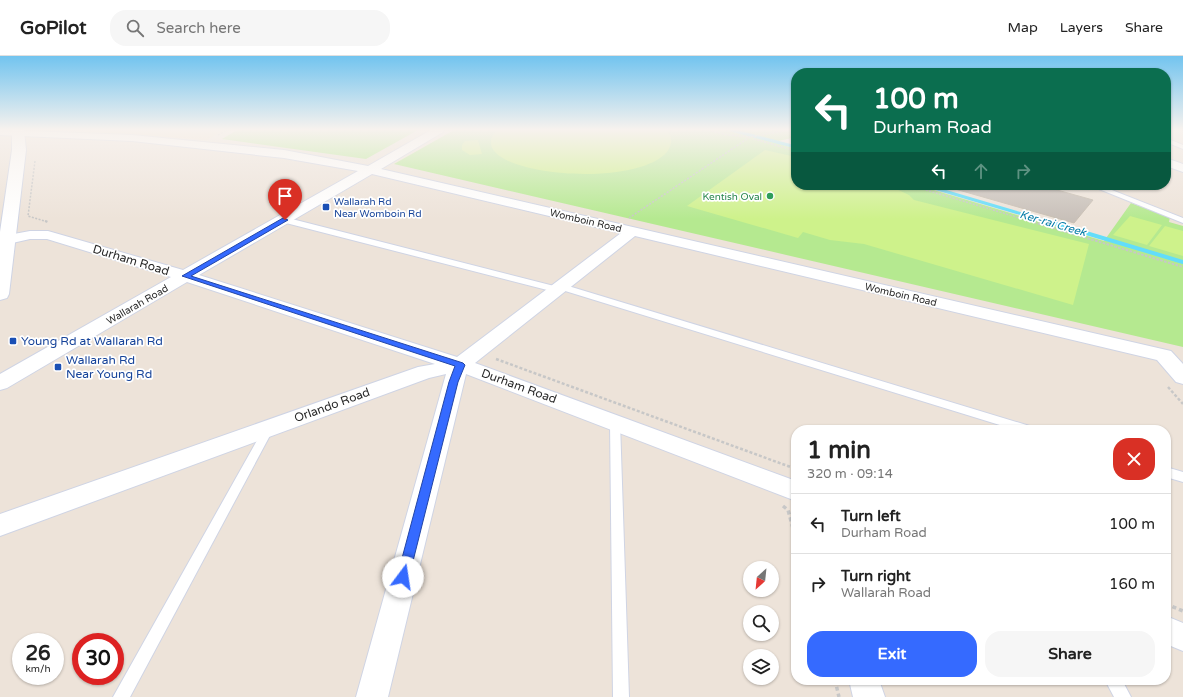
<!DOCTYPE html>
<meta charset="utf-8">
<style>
body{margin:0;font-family:"Varela Round",sans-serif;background:#f6f6f6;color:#222;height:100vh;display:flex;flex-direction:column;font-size:15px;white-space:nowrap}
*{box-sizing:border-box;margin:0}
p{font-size:13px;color:#767676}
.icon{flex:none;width:22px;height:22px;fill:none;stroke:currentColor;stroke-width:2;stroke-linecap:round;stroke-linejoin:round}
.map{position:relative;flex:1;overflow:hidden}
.sheet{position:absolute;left:791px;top:369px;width:380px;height:260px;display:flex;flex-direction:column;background:#fff;border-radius:16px;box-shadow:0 1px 3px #0004}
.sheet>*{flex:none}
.guide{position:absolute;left:791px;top:12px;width:380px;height:122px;border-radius:16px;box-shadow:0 1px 3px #0004;background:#0b6e4f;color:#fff;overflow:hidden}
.needle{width:26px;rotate:207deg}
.buttons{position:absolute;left:743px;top:505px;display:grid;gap:8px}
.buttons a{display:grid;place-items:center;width:36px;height:36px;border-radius:50%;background:#fff;box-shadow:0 1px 3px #0004;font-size:20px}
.speed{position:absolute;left:12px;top:577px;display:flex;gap:8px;font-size:20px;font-weight:700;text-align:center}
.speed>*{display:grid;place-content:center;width:52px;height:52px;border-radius:50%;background:#fff;box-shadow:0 1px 3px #0004;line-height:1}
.speed small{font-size:10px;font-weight:400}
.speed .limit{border:6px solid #d22;background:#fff;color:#111}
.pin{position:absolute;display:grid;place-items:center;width:34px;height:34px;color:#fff;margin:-41px -17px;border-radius:50% 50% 50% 0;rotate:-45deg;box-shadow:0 0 4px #0007}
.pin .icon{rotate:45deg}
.me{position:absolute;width:44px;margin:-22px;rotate:14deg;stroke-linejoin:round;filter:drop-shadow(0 0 3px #0008)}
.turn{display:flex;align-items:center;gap:14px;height:84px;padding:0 16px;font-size:18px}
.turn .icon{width:52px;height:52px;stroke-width:2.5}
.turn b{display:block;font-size:28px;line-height:34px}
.lanes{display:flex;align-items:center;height:38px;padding:0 16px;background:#0003;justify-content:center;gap:20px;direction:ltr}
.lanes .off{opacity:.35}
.round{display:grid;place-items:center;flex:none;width:42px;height:42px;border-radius:16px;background:#f6f6f6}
.overview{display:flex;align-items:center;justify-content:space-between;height:68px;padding:0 16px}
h1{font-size:24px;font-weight:700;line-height:30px}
.button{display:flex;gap:8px;margin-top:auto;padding:8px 16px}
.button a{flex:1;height:46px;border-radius:16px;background:#356aff;color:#fff;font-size:16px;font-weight:700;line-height:46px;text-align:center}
.button a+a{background:#f6f6f6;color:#222}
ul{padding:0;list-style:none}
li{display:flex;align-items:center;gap:12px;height:60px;padding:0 16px;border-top:1px solid #e0e0e0}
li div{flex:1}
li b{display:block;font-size:15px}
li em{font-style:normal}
header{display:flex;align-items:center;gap:24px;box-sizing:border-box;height:56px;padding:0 20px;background:#fff;border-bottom:1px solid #e0e0e0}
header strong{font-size:19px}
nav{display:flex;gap:22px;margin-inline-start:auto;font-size:14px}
.search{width:280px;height:36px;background:#f6f6f6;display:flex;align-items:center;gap:10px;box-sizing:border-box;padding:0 14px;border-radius:16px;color:#767676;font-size:15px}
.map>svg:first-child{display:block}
.education{fill:#f1e0c7}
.green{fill:#b5e990}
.pitch{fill:#cef28b}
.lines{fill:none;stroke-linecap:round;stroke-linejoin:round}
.stream-far1{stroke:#62ddfa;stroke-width:3}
.stream{stroke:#62ddfa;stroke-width:4}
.building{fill:#c8c0b9;stroke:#c8bfb3}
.service-casing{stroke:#cfd4e4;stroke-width:2}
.minor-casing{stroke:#cfd4e4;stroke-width:2}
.tertiary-casing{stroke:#cfd4e4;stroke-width:2}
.path-far3{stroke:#c7c7c7;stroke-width:1.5;stroke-dasharray:2 1.5;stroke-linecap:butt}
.path-far2{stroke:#c7c7c7;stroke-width:2;stroke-dasharray:2.5 1.5;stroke-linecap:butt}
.path-far1{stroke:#c7c7c7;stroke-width:2.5;stroke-dasharray:3 2;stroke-linecap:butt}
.path{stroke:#c7c7c7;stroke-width:3.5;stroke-dasharray:4 3;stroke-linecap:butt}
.service{fill:#fff;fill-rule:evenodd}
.minor{fill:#fff;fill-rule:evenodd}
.tertiary{fill:#fff;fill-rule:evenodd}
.route{fill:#356aff;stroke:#2245a6}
.leisure-dot{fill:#2e9e5b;stroke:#fff;stroke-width:1.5}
.transit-dot{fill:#1a4fb4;stroke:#fff;stroke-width:1.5}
.labels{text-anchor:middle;stroke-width:3.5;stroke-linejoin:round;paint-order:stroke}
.far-leisure-label{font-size:10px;fill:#27864d;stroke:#fff;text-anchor:end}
.far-transit-label{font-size:10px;fill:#164399;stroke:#fff;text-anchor:start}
.far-street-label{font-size:10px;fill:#292929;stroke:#fff}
.far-water-label{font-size:11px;font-style:italic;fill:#017aa6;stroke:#fff}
.street-label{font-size:12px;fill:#292929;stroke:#fff}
.transit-label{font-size:12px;fill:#164399;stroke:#fff;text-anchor:start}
</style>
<header>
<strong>GoPilot</strong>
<div class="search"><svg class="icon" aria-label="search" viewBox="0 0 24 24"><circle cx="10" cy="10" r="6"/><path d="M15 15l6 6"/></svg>Search here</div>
<nav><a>Map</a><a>Layers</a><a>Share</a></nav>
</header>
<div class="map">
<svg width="1183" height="641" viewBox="0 0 1183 641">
<rect width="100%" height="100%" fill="#ede3d9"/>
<!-- education -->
<path class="education" d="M 67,74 L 225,74 L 207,84 Z"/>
<!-- green -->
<path class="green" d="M 237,74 L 418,74 L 366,103 L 222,83 Z
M 454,74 L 796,74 L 796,81 L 774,86 L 796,93 L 796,129 L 917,129 L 1104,185 L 1131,147 L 1170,161 L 1169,166 L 1183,170 L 1183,291 L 394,108 Z"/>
<!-- pitch -->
<path class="pitch" d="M 497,74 L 667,74 C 672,81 673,88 667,96 C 632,136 456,117 497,74 Z
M 478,84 L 482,98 L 470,99 L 462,94 L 462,89 L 465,85 Z
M 765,94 L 796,101 L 796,129 L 888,129 L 909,139 L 914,144 L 1089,188 L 1073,249 L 864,188 L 830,184 L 803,176 L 798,182 L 687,150 Z
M 1130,160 L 1162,169 L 1147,189 L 1113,179 Z
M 1165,170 L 1183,175 L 1183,200 L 1149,190 Z"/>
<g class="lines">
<!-- stream-far1 -->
<path class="stream-far1" d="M 731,74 L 796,91
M 924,129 L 1049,166"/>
<!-- stream -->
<path class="stream" d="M 1046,165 L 1183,206"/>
</g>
<!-- building -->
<path class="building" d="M 956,129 L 1039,129 L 1093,144 L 1074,167 L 955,133 Z"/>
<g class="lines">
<defs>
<path id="service" d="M 1166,82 L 1183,89 L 1183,93 L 1166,86 Z
M 1093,129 L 1099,129 L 1183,162 L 1183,167 L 1094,131 Z
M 282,162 L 288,162 L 558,231 L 559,229 L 565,229 L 1033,371 L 1034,374 L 1016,374 L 562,234 L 561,236 L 555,236 L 282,166 Z
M 615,362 L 619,363 L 620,366 L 629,641 L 613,641 L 610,366 L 611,363 Z
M 269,368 L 273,369 L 274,372 L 130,641 L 113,641 L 264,372 L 265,369 Z
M 1166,411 L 1183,416 L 1183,426 L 1166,421 Z
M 1105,624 L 1122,624 L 1131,641 L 1114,641 Z"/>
<path id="minor" d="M 0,74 L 132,79 L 284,94 L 368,110 L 431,74 L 444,74 L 443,76 L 381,113 L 1171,295 L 1183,308 L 1183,328 L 1176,326 L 1157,304 L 635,180 L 475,307 L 796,425 L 796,445 L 466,318 L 388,641 L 356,641 L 446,318 L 429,322 L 0,480 L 0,458 L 418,311 L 435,308 L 187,226 L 7,332 L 0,334 L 0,318 L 171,221 L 47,183 L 30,183 L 8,188 L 3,186 L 0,183 L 3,180 L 30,175 L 48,175 L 183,214 L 358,115 L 284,102 L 132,85 L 0,79 ZM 372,118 L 621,177 L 457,301 L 199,219 Z
M 1166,102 L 1183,108 L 1183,116 L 1166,110 Z
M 1166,560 L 1183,567 L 1183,595 L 1166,588 Z
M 849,624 L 879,624 L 885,641 L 853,641 Z"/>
<path id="tertiary" d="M 12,74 L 24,74 L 26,94 L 9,238 L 7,242 L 0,244 L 0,176 L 12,94 Z"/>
</defs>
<!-- service casing -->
<use href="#service" class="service-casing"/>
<!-- minor casing -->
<use href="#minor" class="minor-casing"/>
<!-- tertiary casing -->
<use href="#tertiary" class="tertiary-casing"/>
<!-- path-far3 -->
<path class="path-far3" d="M 708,74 L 728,79 L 750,81
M 218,79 L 228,74
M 754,83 L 796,95
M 35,105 L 28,160 L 48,166
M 909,129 L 1033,166
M 629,162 L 750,81 L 788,74"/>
<!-- path-far2 -->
<path class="path-far2" d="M 45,165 L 48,166
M 1030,165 L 1183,211"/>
<!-- path-far1 -->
<path class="path-far1" d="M 496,303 L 796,413
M 1168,331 L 1183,348"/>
<!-- path -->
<path class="path" d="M 783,450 L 788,454 L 796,483
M 1166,548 L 1183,555
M 835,624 L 839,641"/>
<!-- service -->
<use href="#service" class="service"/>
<!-- minor -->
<use href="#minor" class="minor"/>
<!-- tertiary -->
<use href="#tertiary" class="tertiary"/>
</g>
<!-- sky -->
<linearGradient id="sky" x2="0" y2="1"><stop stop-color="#72c4ef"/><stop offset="0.45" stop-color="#f7f2ee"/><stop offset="1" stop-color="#f7f2ee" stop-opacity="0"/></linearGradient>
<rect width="1183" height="163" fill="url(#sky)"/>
<!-- route -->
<path class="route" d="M 283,162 L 288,164 L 191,220 L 463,307 L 465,309 L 458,326 L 409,521 L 407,525 L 403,526 L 399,525 L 397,521 L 449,326 L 455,310 L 182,220 Z"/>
<!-- markers -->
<circle class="leisure-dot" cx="770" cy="140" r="4"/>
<g class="transit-dot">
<rect x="322" y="147" width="8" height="8" rx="2"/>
<rect x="9" y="281" width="8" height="8" rx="2"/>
<rect x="54" y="307" width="8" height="8" rx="2"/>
</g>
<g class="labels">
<!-- far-leisure labels -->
<g class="far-leisure-label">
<text x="762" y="144">Kentish Oval</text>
</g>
<!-- far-transit labels -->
<g class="far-transit-label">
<text x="334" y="149">Wallarah Rd<tspan x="334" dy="12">Near Womboin Rd</tspan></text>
</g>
<!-- far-street labels -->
<g class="far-street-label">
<text transform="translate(586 164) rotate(13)" y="4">Womboin Road</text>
<text transform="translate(901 238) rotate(13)" y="4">Womboin Road</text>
<text transform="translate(137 248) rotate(-30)" y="4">Wallarah Road</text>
</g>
<!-- far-water labels -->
<g class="far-water-label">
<text transform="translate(1053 167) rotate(16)" y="4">Ker-rai Creek</text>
</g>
<!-- street labels -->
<g class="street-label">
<text transform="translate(131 204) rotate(17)" y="4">Durham Road</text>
<text transform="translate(519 330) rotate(20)" y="4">Durham Road</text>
<text transform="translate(332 349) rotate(-20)" y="4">Orlando Road</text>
</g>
<!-- transit labels -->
<g class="transit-label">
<text x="21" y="289">Young Rd at Wallarah Rd</text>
<text x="66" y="308">Wallarah Rd<tspan x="66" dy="14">Near Young Rd</tspan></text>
</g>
</g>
</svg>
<div class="buttons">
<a><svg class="needle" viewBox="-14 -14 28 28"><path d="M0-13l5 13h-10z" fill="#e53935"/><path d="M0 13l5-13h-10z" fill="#767676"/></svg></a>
<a><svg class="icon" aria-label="search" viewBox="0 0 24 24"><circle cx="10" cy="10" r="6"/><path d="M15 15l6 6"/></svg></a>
<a><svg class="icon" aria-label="layers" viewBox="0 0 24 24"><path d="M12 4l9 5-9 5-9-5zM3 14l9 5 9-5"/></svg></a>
</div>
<div class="speed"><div>26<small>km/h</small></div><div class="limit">30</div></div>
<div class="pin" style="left:285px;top:164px;background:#d93025"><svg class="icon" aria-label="arrive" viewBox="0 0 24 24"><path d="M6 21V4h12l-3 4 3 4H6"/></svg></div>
<svg class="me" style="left:403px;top:521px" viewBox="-20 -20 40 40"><circle r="19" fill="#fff"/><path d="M0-13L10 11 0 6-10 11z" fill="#356aff"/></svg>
<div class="guide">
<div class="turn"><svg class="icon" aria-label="left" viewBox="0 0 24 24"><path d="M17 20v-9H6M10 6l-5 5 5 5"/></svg><div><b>100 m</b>Durham Road</div></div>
<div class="lanes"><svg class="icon" aria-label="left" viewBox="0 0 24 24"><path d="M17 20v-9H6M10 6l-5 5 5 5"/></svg><svg class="icon off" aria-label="ahead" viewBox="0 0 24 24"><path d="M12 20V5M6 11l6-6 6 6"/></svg><svg class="icon off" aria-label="right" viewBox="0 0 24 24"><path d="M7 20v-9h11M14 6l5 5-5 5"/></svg></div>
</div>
<section class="sheet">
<div class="overview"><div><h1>1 min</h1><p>320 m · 09:14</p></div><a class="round" style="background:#d93025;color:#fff"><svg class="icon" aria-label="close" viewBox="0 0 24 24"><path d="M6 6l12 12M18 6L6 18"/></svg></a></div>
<ul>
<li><svg class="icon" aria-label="left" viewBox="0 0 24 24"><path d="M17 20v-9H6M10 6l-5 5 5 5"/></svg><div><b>Turn left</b><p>Durham Road</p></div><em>100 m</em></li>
<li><svg class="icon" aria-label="right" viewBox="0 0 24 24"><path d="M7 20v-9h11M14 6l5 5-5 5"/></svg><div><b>Turn right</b><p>Wallarah Road</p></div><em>160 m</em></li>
</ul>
<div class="button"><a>Exit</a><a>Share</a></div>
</section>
</div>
